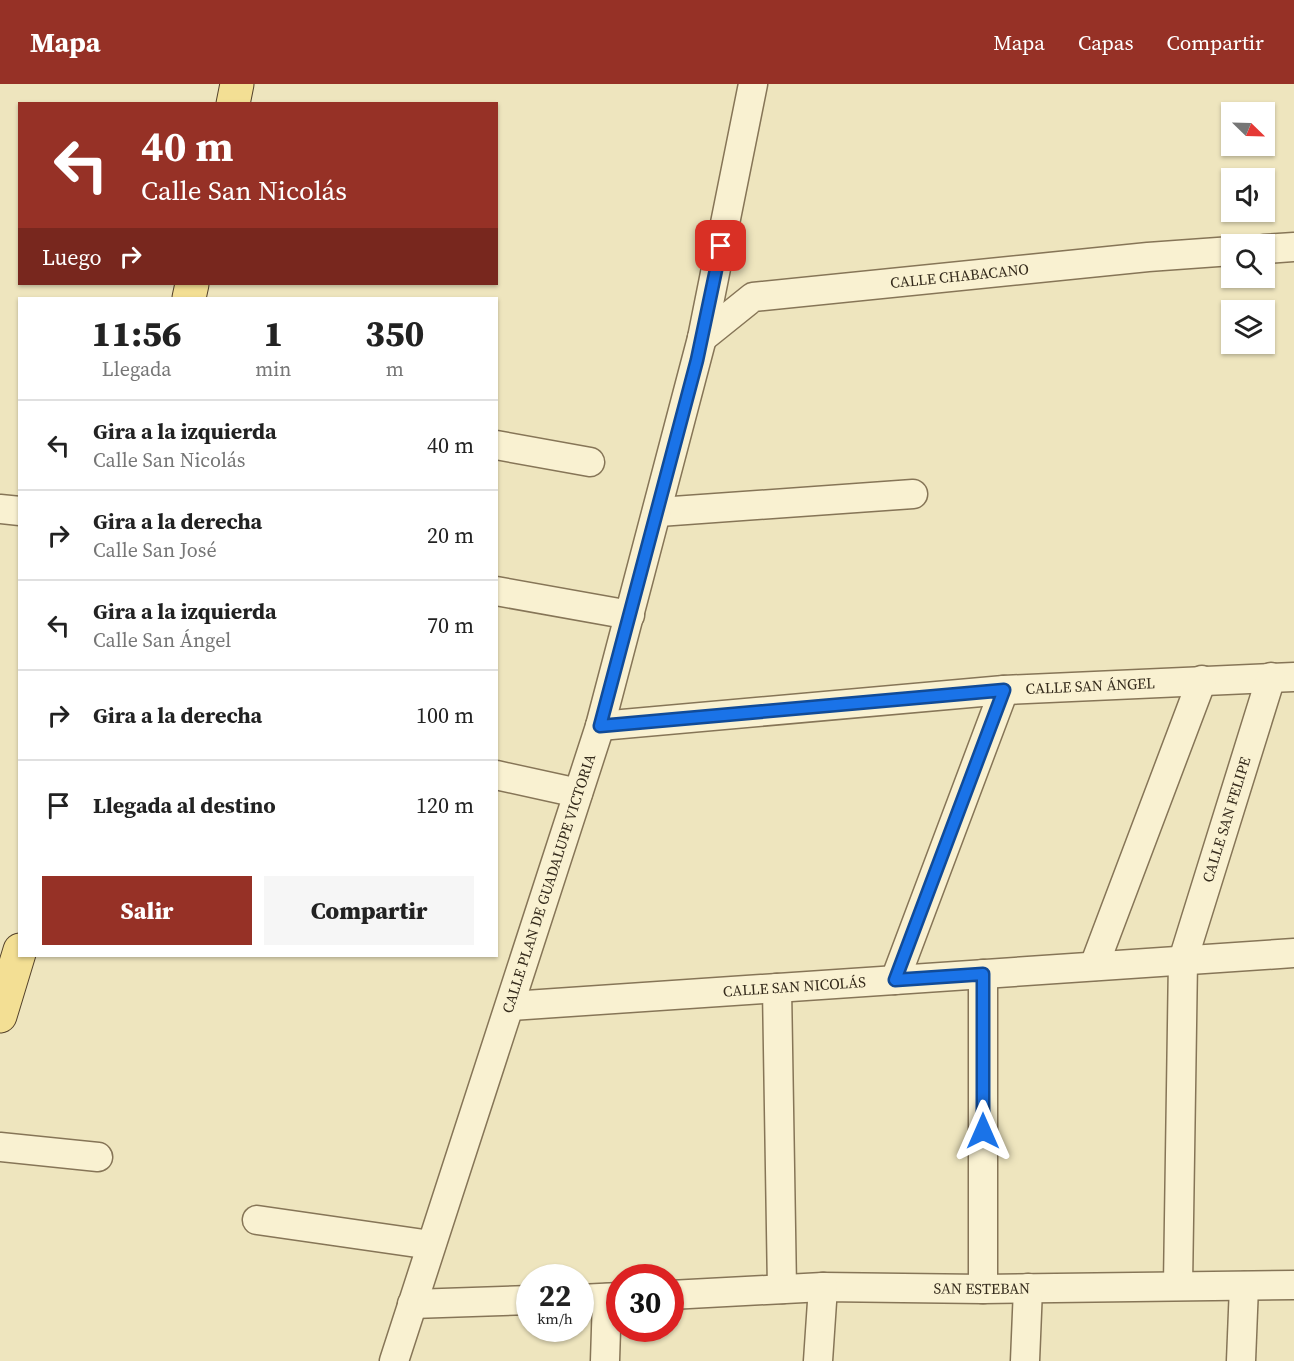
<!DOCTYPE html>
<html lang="es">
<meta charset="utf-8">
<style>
body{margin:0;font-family:"Source Serif 4",serif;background:#f6f6f6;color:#222;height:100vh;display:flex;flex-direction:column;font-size:22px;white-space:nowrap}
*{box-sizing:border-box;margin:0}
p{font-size:20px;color:#767676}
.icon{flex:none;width:33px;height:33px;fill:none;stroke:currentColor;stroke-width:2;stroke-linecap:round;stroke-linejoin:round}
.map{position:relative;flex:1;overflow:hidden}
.details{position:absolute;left:18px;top:213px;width:480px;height:660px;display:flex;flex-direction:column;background:#fff;border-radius:0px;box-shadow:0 2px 4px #0004}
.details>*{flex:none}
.hud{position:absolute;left:18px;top:18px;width:480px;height:183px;border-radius:0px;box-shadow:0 2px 4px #0004;background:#963126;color:#fff;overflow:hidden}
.needle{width:39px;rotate:113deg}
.buttons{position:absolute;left:1221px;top:18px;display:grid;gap:12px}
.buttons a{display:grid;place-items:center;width:54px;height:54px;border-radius:0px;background:#fff;box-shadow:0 2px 4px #0004;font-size:30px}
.speed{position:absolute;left:516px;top:1180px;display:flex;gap:12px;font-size:30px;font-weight:700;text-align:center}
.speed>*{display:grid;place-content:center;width:78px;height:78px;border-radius:50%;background:#fff;box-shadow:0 2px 4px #0004;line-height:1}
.speed small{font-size:15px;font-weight:400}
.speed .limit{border:9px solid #d22;background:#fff;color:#111}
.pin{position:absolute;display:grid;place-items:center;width:51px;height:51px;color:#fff;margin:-26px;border-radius:12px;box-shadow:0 3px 9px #0006}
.me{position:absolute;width:66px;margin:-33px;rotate:0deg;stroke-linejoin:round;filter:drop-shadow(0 0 4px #0008)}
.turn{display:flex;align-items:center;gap:21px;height:126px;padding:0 24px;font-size:27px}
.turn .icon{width:78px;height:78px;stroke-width:2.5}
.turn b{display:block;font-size:42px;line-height:51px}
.then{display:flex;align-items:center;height:57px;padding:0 24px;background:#0003;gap:12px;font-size:22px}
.eta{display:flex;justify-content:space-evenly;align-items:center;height:102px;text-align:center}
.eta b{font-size:36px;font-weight:800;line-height:42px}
.action{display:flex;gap:12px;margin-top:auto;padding:12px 24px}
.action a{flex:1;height:69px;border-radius:0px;background:#963126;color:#fff;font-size:24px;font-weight:800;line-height:69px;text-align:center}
.action a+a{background:#f6f6f6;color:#222}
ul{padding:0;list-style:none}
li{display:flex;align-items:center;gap:18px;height:90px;padding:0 24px;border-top:2px solid #e0e0e0}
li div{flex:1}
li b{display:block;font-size:22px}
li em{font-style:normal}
header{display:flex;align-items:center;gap:36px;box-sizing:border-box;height:84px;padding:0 30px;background:#963126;color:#fff}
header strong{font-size:28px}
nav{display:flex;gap:33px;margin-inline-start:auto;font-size:21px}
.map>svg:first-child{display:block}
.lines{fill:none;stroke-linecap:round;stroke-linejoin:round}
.minor-casing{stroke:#867557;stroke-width:31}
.major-casing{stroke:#54422b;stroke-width:35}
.minor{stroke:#f9f1d1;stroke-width:28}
.major{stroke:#f3df94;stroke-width:33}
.route-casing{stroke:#114b97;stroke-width:15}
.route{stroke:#1a73e8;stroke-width:10}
.labels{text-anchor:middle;stroke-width:4.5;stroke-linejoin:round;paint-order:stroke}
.street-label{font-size:15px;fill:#352b1c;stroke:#f5eece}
</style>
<header>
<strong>Mapa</strong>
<nav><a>Mapa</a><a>Capas</a><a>Compartir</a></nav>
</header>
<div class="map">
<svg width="1294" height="1277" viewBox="0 0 1294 1277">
<rect width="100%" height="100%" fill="#eee5be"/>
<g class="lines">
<defs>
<g id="minor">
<path d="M 1264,165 L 1294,163"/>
<path id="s1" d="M 702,254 L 753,213 L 1148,173 L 1232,167"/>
<path d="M 496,361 L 590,378"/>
<path d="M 0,425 L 20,427"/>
<path d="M 659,428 L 913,410"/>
<path d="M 496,507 L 630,531"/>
<path id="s2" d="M 600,642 L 1004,606 L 1294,593"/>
<path d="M 496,691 L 578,709"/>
<path d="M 1094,882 L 1202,596"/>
<path d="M 983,890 L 983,1205"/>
<path d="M 895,896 L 1004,606"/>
<path d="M 777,904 L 782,1205"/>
<path id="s3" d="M 511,922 L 1294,869"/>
<path d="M 0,1063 L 98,1073"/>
<path d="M 257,1136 L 431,1161"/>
<path id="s4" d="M 1178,1201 L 1183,876 L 1271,593"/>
<path id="s5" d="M 670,1211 L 823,1203 L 983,1205 L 1294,1201"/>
<path d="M 580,1215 L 620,1213"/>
<path d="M 412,1220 L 530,1216"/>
<path id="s6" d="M 394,1277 L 600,642 L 702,254 L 753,0"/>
<path d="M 605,1277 L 607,1214"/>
<path d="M 818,1277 L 823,1203"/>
<path d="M 1025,1277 L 1028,1204"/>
<path d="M 1241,1277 L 1244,1202"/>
</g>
<path id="major" d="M 233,20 L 237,0
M 189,214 L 192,200
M 0,932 L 20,866"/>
</defs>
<!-- minor casing -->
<use href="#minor" class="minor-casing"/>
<!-- major casing -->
<use href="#major" class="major-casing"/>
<!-- minor -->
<use href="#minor" class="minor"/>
<!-- major -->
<use href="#major" class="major"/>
</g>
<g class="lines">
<defs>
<path id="route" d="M 721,162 L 697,276 L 600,642 L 1004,606 L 895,896 L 983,890 L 983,1047"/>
</defs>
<!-- route casing -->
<use href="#route" class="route-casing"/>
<!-- route -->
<use href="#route" class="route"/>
</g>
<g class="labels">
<!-- street labels -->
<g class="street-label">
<text dy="5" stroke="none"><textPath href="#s1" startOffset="273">CALLE CHABACANO</textPath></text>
<text dy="5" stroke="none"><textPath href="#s2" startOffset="492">CALLE SAN ÁNGEL</textPath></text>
<text dy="5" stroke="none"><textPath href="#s4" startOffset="472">CALLE SAN FELIPE</textPath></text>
<text dy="5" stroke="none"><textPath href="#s6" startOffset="502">CALLE PLAN DE GUADALUPE VICTORIA</textPath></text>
<text dy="5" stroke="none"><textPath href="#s3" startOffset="284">CALLE SAN NICOLÁS</textPath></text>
<text dy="5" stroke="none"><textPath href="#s5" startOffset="312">SAN ESTEBAN</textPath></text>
</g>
</g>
</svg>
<div class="buttons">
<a><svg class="needle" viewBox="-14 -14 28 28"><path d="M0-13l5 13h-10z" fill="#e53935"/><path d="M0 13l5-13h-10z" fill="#767676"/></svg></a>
<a><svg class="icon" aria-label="sound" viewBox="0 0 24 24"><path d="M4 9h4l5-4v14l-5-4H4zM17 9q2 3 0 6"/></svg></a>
<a><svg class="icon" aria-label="search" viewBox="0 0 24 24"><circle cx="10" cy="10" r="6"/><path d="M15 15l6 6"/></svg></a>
<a><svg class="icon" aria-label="layers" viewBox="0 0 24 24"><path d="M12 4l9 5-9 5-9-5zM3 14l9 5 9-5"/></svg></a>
</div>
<div class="speed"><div>22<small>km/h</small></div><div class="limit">30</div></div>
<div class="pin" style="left:721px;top:162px;background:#d93025"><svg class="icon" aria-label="arrive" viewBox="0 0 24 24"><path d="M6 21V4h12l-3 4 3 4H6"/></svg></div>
<svg class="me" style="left:983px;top:1047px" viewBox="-20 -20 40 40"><path d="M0-17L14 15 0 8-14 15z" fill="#1a73e8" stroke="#fff" stroke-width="4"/></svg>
<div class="hud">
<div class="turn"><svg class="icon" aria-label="left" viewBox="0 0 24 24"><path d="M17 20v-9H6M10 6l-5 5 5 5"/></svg><div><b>40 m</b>Calle San Nicolás</div></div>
<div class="then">Luego<svg class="icon" aria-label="right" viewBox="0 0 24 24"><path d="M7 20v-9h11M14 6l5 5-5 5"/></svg></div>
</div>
<section class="details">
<div class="eta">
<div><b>11:56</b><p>Llegada</p></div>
<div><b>1</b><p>min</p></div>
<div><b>350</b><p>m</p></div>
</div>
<ul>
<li><svg class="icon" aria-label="left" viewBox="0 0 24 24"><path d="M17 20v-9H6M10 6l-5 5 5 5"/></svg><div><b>Gira a la izquierda</b><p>Calle San Nicolás</p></div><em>40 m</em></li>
<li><svg class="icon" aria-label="right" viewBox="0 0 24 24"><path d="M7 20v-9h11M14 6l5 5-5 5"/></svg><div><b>Gira a la derecha</b><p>Calle San José</p></div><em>20 m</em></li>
<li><svg class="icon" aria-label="left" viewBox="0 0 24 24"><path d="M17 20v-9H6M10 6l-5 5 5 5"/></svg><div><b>Gira a la izquierda</b><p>Calle San Ángel</p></div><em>70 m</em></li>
<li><svg class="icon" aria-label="right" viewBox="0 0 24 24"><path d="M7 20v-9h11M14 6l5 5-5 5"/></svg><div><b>Gira a la derecha</b></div><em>100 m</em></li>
<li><svg class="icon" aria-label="arrive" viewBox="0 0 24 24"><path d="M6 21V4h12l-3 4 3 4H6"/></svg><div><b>Llegada al destino</b></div><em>120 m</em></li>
</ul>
<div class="action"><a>Salir</a><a>Compartir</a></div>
</section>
</div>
